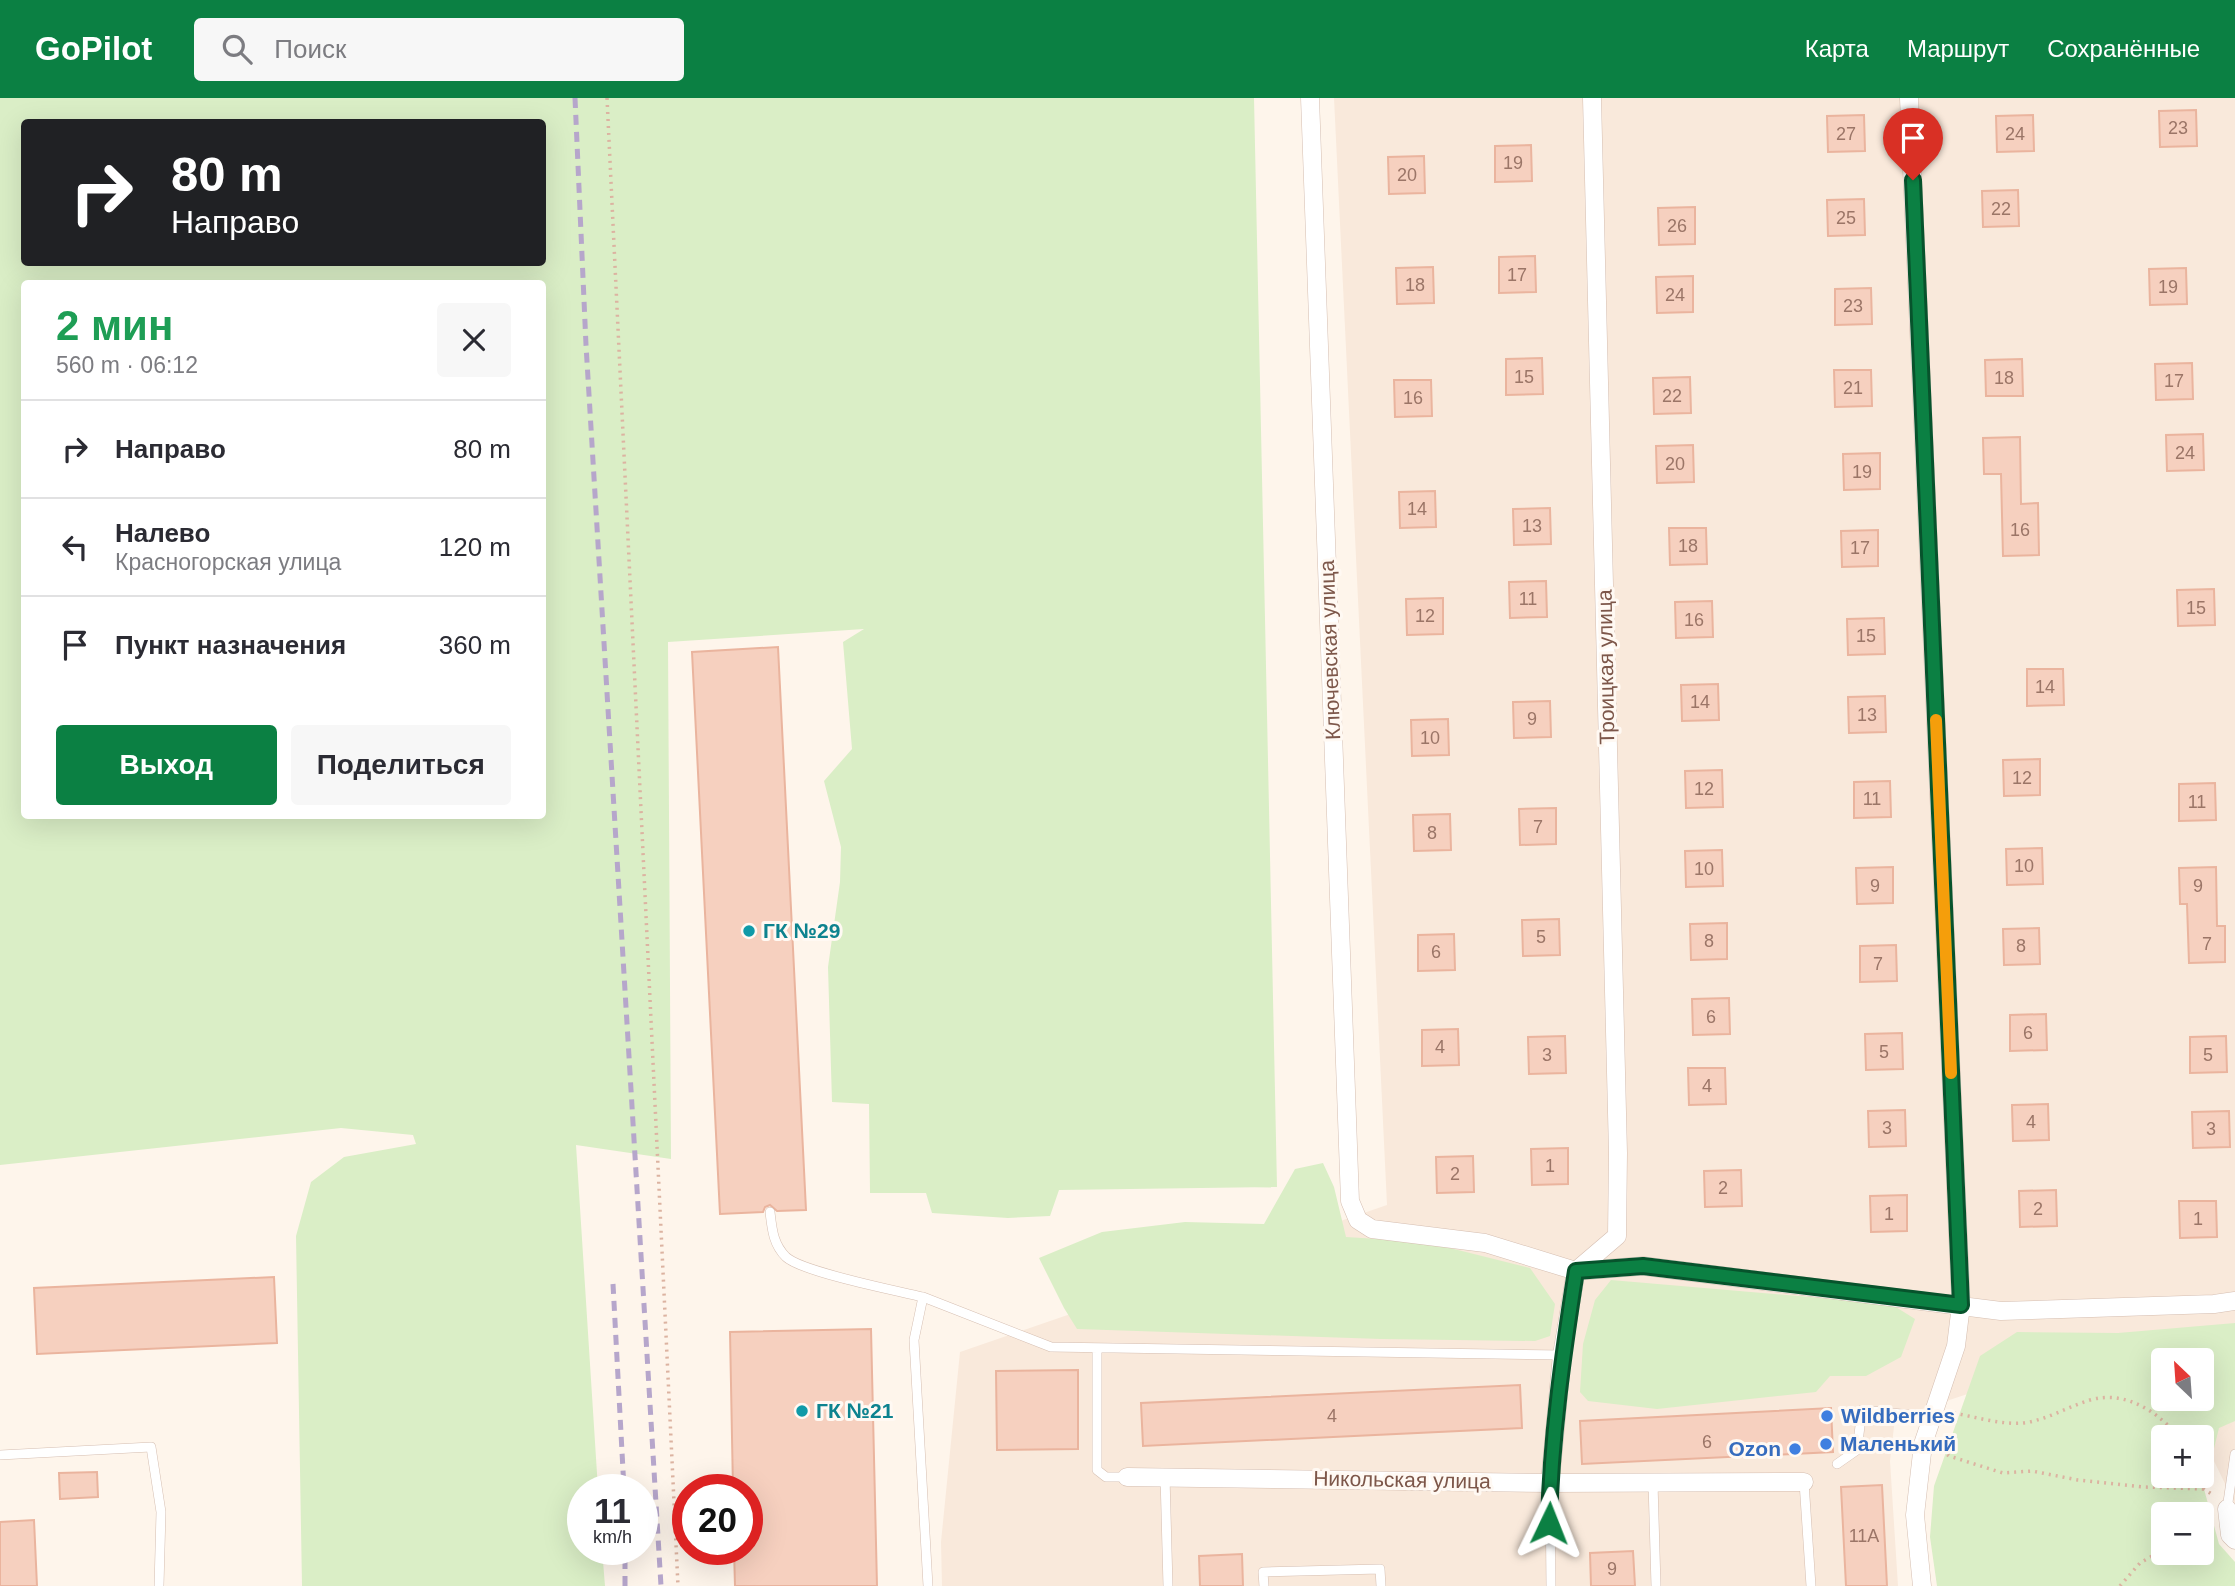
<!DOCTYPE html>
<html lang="ru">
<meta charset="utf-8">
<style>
body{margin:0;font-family:Arial,sans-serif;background:#f7f7f7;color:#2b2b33;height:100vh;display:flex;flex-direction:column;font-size:26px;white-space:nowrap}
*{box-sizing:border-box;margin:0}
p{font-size:23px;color:#7c7c81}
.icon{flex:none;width:38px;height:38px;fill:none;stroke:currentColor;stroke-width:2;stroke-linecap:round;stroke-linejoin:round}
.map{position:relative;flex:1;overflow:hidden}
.side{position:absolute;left:21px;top:182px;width:525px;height:539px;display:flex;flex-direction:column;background:#fff;border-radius:7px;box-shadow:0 7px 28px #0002}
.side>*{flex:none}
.banner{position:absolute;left:21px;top:21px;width:525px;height:147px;border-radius:7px;box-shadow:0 7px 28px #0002;background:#202124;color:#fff;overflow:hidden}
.needle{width:46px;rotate:335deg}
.tools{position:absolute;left:2151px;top:1250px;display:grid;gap:14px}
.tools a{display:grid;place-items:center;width:63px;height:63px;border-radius:7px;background:#fff;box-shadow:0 7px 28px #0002;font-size:35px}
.speed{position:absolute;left:567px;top:1376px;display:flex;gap:14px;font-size:35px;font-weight:700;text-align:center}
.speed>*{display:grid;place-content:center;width:91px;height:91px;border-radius:50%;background:#fff;box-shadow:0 7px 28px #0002;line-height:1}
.speed small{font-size:18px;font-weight:400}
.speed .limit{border:10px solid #d22;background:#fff;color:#111}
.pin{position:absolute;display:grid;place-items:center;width:60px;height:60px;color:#fff;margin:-72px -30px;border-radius:50% 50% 50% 0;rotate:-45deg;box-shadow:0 0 7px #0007}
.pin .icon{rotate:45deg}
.me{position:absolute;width:77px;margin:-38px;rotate:2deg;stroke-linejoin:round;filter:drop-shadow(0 0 5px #0008)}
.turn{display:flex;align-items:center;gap:24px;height:147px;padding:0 35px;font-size:32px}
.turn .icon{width:91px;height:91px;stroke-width:2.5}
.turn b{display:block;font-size:49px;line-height:60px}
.round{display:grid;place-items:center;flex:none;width:74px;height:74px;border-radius:7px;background:#f7f7f7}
.summary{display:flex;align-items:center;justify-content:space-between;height:119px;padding:0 35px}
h1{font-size:42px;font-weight:700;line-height:52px;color:#1e9e55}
.action{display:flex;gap:14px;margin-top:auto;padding:14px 35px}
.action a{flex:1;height:80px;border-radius:7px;background:#0b8043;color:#fff;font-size:28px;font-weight:700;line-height:80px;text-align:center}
.action a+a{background:#f7f7f7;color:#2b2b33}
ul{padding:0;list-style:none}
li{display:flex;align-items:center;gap:21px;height:98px;padding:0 35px;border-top:2px solid #e1e1e2}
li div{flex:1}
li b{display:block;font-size:26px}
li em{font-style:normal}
header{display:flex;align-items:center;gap:42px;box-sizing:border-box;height:98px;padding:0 35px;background:#0b8043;color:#fff}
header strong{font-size:33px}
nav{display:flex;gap:38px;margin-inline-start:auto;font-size:24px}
.search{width:490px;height:63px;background:#f7f7f7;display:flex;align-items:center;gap:18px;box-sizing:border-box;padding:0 24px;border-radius:7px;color:#7c7c81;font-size:26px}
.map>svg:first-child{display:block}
.residential{fill:#f9e9db;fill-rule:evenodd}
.green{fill:#daeec6;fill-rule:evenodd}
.building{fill:#f6d0bf;stroke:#eab49e;stroke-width:2}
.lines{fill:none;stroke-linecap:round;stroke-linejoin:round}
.service-casing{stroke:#d5beb1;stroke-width:10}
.minor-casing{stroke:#d5beb1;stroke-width:19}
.path{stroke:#dcb3a1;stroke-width:3.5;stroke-dasharray:2 5;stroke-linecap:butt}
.service{stroke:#fff;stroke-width:9}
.minor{stroke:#fff;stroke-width:18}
.rail{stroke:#b6a6cb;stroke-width:5;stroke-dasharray:10 7;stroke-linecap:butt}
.route-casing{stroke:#07532c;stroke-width:18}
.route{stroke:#0b8043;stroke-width:12}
.slow{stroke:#f59e0b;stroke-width:12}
.culture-dot{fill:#0f9aa8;stroke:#fff9f3;stroke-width:2.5}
.shop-dot{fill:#3f7fe0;stroke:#fff9f3;stroke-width:2.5}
.labels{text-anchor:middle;stroke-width:6;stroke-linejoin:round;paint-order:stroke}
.number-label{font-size:18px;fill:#9b7567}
.street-label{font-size:21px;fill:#7d574a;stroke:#fff9f3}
.culture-label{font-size:21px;font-weight:bold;fill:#0d838f;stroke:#fff9f3;text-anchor:start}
.shop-label{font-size:21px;font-weight:bold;fill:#366cbe;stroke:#fff9f3;text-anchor:start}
</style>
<header>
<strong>GoPilot</strong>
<div class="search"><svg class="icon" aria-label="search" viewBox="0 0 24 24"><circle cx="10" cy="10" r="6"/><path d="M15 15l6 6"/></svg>Поиск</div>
<nav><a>Карта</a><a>Маршрут</a><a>Сохранённые</a></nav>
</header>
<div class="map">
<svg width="2235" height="1488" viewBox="0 0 2235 1488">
<rect width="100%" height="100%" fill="#fef5eb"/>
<!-- residential -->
<path class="residential" d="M 1334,0 L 2235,0 L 2235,1406 L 2187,1308 L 2022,1278 L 1895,1320 L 1890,1363 L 1898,1488 L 942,1488 L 941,1444 L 960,1254 L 1387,1107 ZM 2163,1262 L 2202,1262 L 2202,1300 L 2163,1300 Z"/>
<!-- green -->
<path class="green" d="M 0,0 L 1254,0 L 1277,1089 L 1059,1092 L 1050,1118 L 1008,1120 L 932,1115 L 926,1095 L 870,1095 L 869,1006 L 832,1004 L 828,869 L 840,784 L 841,749 L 824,683 L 852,651 L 843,544 L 864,531 L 668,544 L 671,1061 L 576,1047 L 598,1391 L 583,1391 L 583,1451 L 602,1451 L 605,1488 L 302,1488 L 296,1138 L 311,1084 L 344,1059 L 416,1046 L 413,1037 L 341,1030 L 0,1067 ZM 24,24 L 542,24 L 542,164 L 24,164 ZM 24,186 L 542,186 L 542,718 L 24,718 Z
M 1323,1065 L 1334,1089 L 1346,1139 L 1426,1144 L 1530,1170 L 1555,1206 L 1550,1238 L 1535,1243 L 1381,1241 L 1077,1231 L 1064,1210 L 1039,1160 L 1102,1134 L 1185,1124 L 1264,1126 L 1295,1071 Z
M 1611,1182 L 1891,1206 L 1915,1221 L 1901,1259 L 1866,1278 L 1830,1278 L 1816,1294 L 1657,1311 L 1588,1303 L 1580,1294 L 1583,1246 L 1595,1202 Z
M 2235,1225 L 2235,1323 L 2219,1330 L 2204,1391 L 2219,1446 L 2235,1464 L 2235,1488 L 1937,1488 L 1930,1439 L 1934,1388 L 1980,1258 L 2017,1234 L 2118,1235 ZM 2163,1262 L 2202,1262 L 2202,1300 L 2163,1300 ZM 2163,1339 L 2202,1339 L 2202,1377 L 2163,1377 ZM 2163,1416 L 2202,1416 L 2202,1454 L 2163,1454 Z"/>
<!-- building -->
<path class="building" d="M 2196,12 L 2197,48 L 2160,49 L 2159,13 Z
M 1864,17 L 1865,53 L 1828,54 L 1827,18 Z
M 2033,17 L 2034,53 L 1997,54 L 1996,18 Z
M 1531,47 L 1532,83 L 1495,84 L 1495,48 Z
M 1424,58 L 1425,95 L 1389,96 L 1388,59 Z
M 2018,92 L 2019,128 L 1983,129 L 1982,93 Z
M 1864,101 L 1865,137 L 1828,138 L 1827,102 Z
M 1695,109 L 1695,146 L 1659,147 L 1658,110 Z
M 1535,158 L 1536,194 L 1499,195 L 1499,159 Z
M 1433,169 L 1434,205 L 1397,206 L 1396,170 Z
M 2186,170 L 2187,206 L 2150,207 L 2149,171 Z
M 1693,178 L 1693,214 L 1657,215 L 1656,179 Z
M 1871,190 L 1872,226 L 1835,227 L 1835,191 Z
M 1542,260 L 1543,296 L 1506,297 L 1506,261 Z
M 2022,261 L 2023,298 L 1986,298 L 1985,262 Z
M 2192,265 L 2193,301 L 2156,302 L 2155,266 Z
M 1834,272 L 1871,272 L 1872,308 L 1835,309 Z
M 1690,279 L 1691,315 L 1654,316 L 1653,280 Z
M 1394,282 L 1431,282 L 1432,318 L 1395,319 Z
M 2203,336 L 2204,372 L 2167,373 L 2166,337 Z
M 2020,339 L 2021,406 L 2038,405 L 2039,457 L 2003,458 L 2001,376 L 1984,376 L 1983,340 Z
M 1693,347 L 1694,384 L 1657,385 L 1656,348 Z
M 1880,355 L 1880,391 L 1844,392 L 1843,356 Z
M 1435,393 L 1436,429 L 1400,430 L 1399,394 Z
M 1550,410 L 1551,446 L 1514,447 L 1513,411 Z
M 1669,430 L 1706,430 L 1707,466 L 1670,467 Z
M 1878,432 L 1878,468 L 1842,469 L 1841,433 Z
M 1546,483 L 1547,519 L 1510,520 L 1509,484 Z
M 2214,491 L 2215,527 L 2178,528 L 2177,492 Z
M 1443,500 L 1443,536 L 1407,537 L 1406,501 Z
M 1712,503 L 1713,539 L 1676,540 L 1675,504 Z
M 1884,520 L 1885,556 L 1848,557 L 1847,521 Z
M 778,549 L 806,1112 L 777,1113 L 770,1107 L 765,1109 L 763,1114 L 720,1116 L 692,554 Z
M 2027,571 L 2063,571 L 2064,607 L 2027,608 Z
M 1718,586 L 1719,622 L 1682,623 L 1681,587 Z
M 1885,598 L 1886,634 L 1849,635 L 1848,599 Z
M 1550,603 L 1551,639 L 1514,640 L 1513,604 Z
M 1448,621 L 1449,657 L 1412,658 L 1411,622 Z
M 2040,661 L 2040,697 L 2004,698 L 2003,662 Z
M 1722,672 L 1723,709 L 1686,710 L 1685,673 Z
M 1890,683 L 1891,719 L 1854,720 L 1854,684 Z
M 2215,685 L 2216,722 L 2179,723 L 2179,686 Z
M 1556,710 L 1556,746 L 1520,747 L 1519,711 Z
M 1450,716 L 1451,752 L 1414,753 L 1413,717 Z
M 2042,750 L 2043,786 L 2007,787 L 2006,751 Z
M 1722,752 L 1723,788 L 1686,789 L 1685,753 Z
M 1893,769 L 1893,805 L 1857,806 L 1856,770 Z
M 2216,769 L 2217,828 L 2225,828 L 2225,864 L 2189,865 L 2187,806 L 2180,806 L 2179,770 Z
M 1559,821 L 1560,857 L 1523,858 L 1522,822 Z
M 1727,825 L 1727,861 L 1691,862 L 1690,826 Z
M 2039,830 L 2040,866 L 2004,867 L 2003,831 Z
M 1454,836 L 1455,872 L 1418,873 L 1418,837 Z
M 1896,847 L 1897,883 L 1860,884 L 1860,848 Z
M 1729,900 L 1730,936 L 1693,937 L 1692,901 Z
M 2046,916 L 2047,952 L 2010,953 L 2010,917 Z
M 1458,931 L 1459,967 L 1422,968 L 1422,932 Z
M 1902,935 L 1903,971 L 1866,972 L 1865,936 Z
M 1565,938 L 1566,975 L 1529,976 L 1528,939 Z
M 2226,938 L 2227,974 L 2190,975 L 2190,939 Z
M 1688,970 L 1725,970 L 1726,1006 L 1689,1007 Z
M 2048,1006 L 2049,1042 L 2013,1043 L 2012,1007 Z
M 1905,1012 L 1906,1048 L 1869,1049 L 1868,1013 Z
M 2229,1013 L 2230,1049 L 2193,1050 L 2192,1014 Z
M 1568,1050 L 1568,1086 L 1532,1087 L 1531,1051 Z
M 1473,1058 L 1474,1094 L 1437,1095 L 1436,1059 Z
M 1741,1072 L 1742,1108 L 1705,1109 L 1704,1073 Z
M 2056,1092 L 2057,1128 L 2020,1129 L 2019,1093 Z
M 1907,1097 L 1907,1133 L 1871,1134 L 1870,1098 Z
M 2179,1103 L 2216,1103 L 2217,1139 L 2180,1140 Z
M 274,1179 L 277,1245 L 37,1256 L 34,1190 Z
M 871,1231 L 877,1488 L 735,1488 L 734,1451 L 747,1451 L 747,1391 L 733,1391 L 730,1234 Z
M 1078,1272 L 1078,1351 L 997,1352 L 996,1273 Z
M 1520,1287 L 1522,1330 L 1143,1348 L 1141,1305 Z
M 1831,1310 L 1833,1354 L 1582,1366 L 1580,1323 Z
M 97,1374 L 98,1399 L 60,1401 L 59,1375 Z
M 1882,1387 L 1887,1488 L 1846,1488 L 1841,1389 Z
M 34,1422 L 37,1488 L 0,1488 L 0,1424 Z
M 1633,1453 L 1635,1488 L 1591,1488 L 1590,1455 Z
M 1242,1456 L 1243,1488 L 1200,1488 L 1199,1458 Z"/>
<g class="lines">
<defs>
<path id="service" d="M 770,1114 C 772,1131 773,1146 786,1159 C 802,1174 897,1193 923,1199
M 1097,1250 L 1097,1372 L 1106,1379 L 1127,1379
M 0,1357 L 151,1349 L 161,1414 L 159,1488
M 1837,1366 L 1857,1352 L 1862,1312 L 1931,1319
M 1165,1378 L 1168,1488
M 1804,1384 L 1811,1488
M 1550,1385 L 1551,1488
M 1653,1385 L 1656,1488
M 2227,1411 L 2235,1356
M 928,1488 L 914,1242 L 923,1199 L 1051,1249 L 1562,1257
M 1264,1488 L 1263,1474 L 1380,1471 L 1381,1488"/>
<path id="minor" d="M 1310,0 L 1350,1103 L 1358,1122 L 1372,1131 L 1485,1145 L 1576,1173 L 1643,1168 L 2001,1213 L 2214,1206 L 2235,1203
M 1909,0 L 1961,1207 L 1956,1248 L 1923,1346 L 1915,1417 L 1922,1488
M 1127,1379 L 1550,1385 L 1804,1384
M 1550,1385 L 1562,1257 L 1576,1173 L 1617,1138 L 1618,1055 L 1592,0
M 2227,1411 L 2230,1437 L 2235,1442"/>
</defs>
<!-- service casing -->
<use href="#service" class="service-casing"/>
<!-- minor casing -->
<use href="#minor" class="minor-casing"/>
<!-- path -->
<path class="path" d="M 607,0 L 678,1488
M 1954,1315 C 1975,1319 2002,1327 2023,1325 C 2047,1322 2067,1309 2090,1302 C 2125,1292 2157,1313 2179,1339
M 1942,1352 L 1949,1358 L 2003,1375 L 2032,1373 L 2078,1382 L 2144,1389 L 2204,1391
M 2198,1377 L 2204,1391 L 2213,1397
M 2202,1425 L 2210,1420
M 2120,1488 L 2140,1465 L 2163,1452"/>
<!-- service -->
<use href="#service" class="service"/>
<!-- minor -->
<use href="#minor" class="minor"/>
<!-- rail -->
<path class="rail" d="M 575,0 L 586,247 L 661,1488
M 613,1186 L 624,1391
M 625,1488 L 625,1451"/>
</g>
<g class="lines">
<defs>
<path id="route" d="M 1549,1425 C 1551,1341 1563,1256 1576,1173 L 1643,1168 L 1961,1207 L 1913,82"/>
</defs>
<!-- route casing -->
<use href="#route" class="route-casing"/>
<!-- route -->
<use href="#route" class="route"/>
<!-- slow -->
<path class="slow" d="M 1936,622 L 1951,975"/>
</g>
<!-- markers -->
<g class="culture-dot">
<circle cx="749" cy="833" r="7"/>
<circle cx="802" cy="1313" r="7"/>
</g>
<g class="shop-dot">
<circle cx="1827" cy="1318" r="7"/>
<circle cx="1826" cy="1346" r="7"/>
<circle cx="1795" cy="1351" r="7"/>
</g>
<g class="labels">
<!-- number labels -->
<g class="number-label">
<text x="2178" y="36">23</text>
<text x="1846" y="42">27</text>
<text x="2015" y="42">24</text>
<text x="1513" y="71">19</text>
<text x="1407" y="83">20</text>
<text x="2001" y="117">22</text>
<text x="1846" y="126">25</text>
<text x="1677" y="134">26</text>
<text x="1517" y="183">17</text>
<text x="1415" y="193">18</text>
<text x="2168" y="195">19</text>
<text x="1675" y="203">24</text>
<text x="1853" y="214">23</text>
<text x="1524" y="285">15</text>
<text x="2004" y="286">18</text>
<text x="2174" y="289">17</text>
<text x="1853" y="296">21</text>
<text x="1672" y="304">22</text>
<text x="1413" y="306">16</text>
<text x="2185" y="361">24</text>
<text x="1675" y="372">20</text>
<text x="1862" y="380">19</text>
<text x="1417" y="417">14</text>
<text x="1532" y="434">13</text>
<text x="2020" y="438">16</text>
<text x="1688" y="454">18</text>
<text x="1860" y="456">17</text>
<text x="1528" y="507">11</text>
<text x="2196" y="516">15</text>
<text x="1425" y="524">12</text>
<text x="1694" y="528">16</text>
<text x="1866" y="544">15</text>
<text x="2045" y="595">14</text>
<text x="1700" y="610">14</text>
<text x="1867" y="623">13</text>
<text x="1532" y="627">9</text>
<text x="1430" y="646">10</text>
<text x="2022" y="686">12</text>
<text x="1704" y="697">12</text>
<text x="1872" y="707">11</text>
<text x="2197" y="710">11</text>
<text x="1538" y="735">7</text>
<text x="1432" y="741">8</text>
<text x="2024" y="774">10</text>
<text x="1704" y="777">10</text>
<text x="1875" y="794">9</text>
<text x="2198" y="794">9</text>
<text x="1541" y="845">5</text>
<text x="1709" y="849">8</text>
<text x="2207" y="852">7</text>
<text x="2021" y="854">8</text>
<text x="1436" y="860">6</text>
<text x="1878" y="872">7</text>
<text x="1711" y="925">6</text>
<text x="2028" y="941">6</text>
<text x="1440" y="955">4</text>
<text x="1884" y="960">5</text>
<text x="1547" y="963">3</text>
<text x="2208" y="963">5</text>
<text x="1707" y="994">4</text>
<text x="2031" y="1030">4</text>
<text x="1887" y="1036">3</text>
<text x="2211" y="1037">3</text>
<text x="1550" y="1074">1</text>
<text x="1455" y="1082">2</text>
<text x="1723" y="1096">2</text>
<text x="2038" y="1117">2</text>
<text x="1889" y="1122">1</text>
<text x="2198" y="1127">1</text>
<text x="1332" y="1324">4</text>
<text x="1707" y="1350">6</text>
<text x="1864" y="1444">11А</text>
<text x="1612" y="1477">9</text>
</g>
<!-- street labels -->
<g class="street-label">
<text transform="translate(1330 552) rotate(-92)" y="7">Ключевская улица</text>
<text transform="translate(1606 569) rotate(-91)" y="7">Троицкая улица</text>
<text transform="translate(1402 1382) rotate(1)" y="7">Никольская улица</text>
</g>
<!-- culture labels -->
<g class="culture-label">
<text x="763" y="840">ГК №29</text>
<text x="816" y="1320">ГК №21</text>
</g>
<!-- shop labels -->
<g class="shop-label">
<text x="1841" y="1325">Wildberries</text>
<text x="1840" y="1353">Маленький</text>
<text x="1781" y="1358" text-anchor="end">Ozon</text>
</g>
</g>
</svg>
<div class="tools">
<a><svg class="needle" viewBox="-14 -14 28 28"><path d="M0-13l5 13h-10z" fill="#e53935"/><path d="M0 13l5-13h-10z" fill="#7c7c81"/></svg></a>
<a>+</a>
<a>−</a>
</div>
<div class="speed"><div>11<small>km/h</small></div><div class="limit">20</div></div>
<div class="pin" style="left:1913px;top:82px;background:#d93025"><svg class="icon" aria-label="arrive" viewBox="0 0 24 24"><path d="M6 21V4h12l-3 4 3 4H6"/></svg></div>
<svg class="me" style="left:1549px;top:1425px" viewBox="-20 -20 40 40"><path d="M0-17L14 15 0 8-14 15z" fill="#0b8043" stroke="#fff" stroke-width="4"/></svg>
<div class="banner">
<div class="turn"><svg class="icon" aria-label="right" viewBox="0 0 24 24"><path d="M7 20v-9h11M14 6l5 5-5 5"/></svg><div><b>80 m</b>Направо</div></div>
</div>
<section class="side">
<div class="summary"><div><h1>2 мин</h1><p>560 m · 06:12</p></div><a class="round"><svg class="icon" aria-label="close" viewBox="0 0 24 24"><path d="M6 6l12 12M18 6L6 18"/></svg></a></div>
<ul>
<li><svg class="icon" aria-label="right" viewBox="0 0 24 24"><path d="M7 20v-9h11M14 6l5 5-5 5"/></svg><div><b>Направо</b></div><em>80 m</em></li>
<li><svg class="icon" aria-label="left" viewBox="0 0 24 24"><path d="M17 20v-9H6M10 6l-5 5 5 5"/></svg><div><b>Налево</b><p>Красногорская улица</p></div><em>120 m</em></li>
<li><svg class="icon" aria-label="arrive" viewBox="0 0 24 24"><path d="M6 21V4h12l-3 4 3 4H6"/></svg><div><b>Пункт назначения</b></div><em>360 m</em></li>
</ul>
<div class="action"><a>Выход</a><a>Поделиться</a></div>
</section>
</div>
